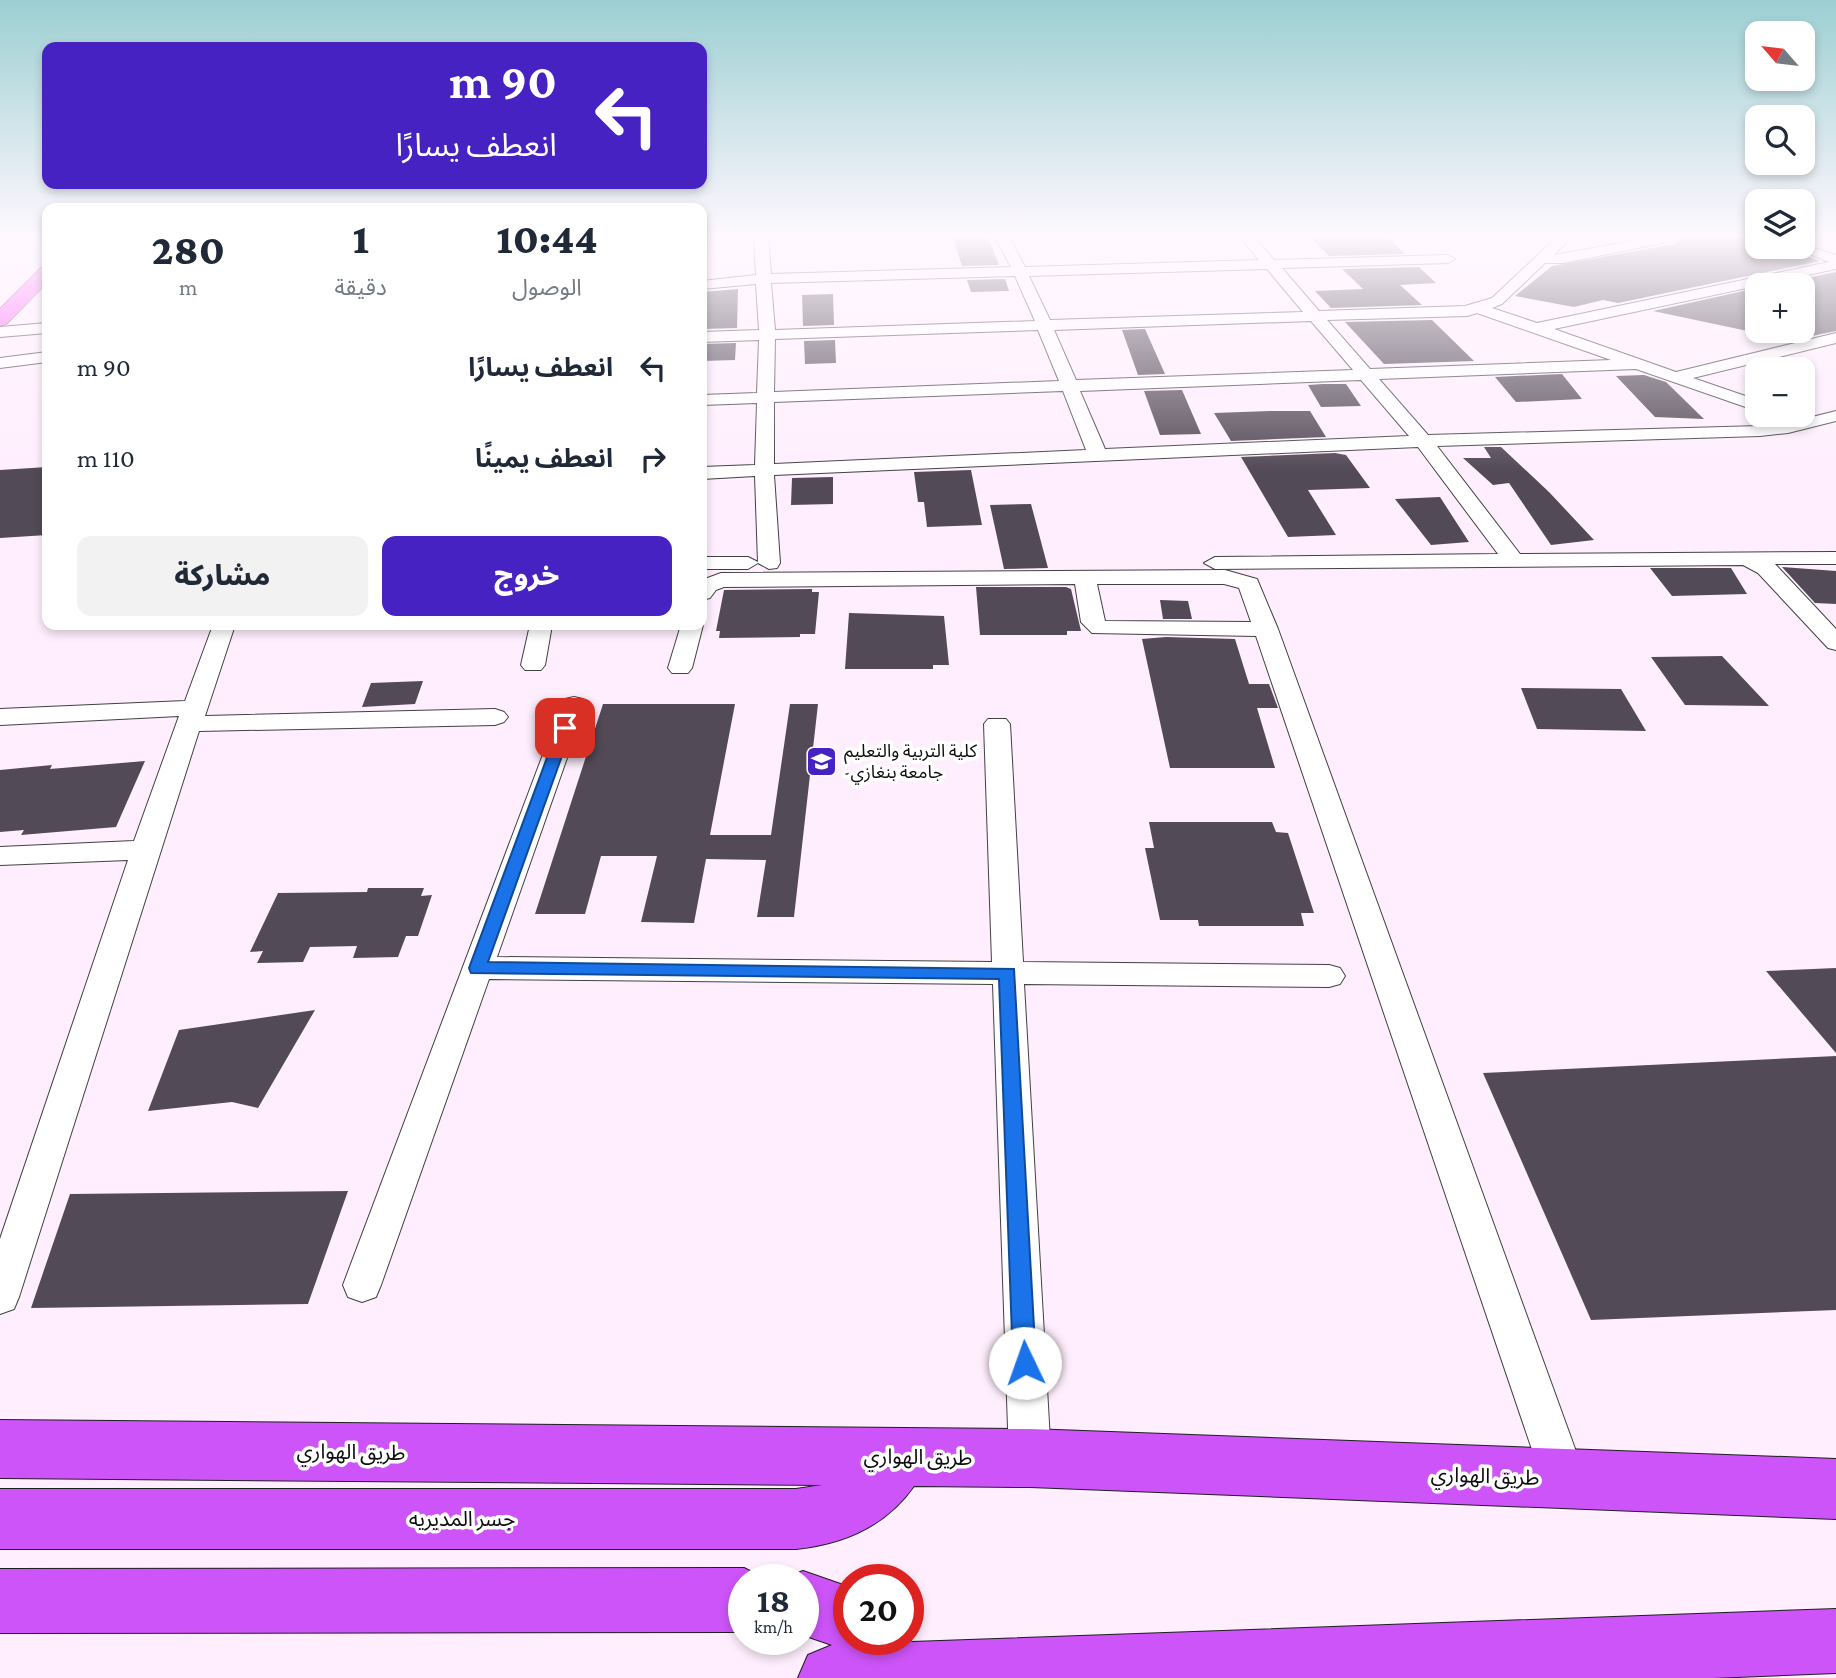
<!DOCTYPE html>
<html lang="ar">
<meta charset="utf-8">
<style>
body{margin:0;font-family:"Crimson Pro","Noto Sans Arabic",serif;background:#f2f2f3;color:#1f2937;direction:rtl;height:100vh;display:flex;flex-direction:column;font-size:26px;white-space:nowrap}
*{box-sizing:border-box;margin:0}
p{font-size:23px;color:#747a83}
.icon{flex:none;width:38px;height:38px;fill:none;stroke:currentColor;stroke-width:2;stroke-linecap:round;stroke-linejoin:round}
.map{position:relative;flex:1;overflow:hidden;direction:ltr}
.panel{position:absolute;left:42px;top:203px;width:665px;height:427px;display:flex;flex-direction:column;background:#fff;border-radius:14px;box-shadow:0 4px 10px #0003;direction:rtl}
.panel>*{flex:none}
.banner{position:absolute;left:42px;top:42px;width:665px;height:147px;border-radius:14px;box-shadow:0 4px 10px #0003;direction:rtl;background:#4722c2;color:#fff;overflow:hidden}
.needle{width:46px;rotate:298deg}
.controls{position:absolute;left:1745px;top:21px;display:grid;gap:14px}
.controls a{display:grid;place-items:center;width:70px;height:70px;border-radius:14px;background:#fff;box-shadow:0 4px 10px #0003;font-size:35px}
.speed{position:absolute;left:728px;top:1564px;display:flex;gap:14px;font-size:35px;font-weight:700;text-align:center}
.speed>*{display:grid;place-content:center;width:91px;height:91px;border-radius:50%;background:#fff;box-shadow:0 4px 10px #0003;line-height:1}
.speed small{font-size:18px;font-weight:400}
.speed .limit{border:10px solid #d22;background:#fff;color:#111}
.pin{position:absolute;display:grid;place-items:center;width:60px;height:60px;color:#fff;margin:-30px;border-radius:14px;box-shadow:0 4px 10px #0006}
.me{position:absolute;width:77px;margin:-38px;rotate:357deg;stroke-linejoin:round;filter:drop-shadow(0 0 5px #0008)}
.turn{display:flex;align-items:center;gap:24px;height:147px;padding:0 35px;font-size:32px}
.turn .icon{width:91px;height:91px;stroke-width:2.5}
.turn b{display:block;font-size:49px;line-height:60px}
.eta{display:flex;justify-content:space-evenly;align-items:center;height:119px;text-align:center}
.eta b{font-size:42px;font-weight:800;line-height:49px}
.primary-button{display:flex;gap:14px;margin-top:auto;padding:14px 35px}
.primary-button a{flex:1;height:80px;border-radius:14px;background:#4722c2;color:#fff;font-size:28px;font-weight:800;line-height:80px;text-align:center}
.primary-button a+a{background:#f2f2f3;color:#1f2937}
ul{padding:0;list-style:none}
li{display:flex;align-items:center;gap:21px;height:91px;padding:0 35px}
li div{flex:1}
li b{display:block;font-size:26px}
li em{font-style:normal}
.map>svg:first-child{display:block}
.building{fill:#534a57}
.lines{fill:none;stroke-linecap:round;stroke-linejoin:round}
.minor-casing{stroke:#414141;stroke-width:2}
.major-casing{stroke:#1f1f1f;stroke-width:1}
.highway-casing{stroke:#1f1f1f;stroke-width:2}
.minor{fill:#fff;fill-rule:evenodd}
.major{fill:#fc62f6;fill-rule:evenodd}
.highway{fill:#cd54f8;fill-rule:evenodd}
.route{fill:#1a73e8;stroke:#114b97;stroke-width:2}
.labels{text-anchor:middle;stroke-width:7;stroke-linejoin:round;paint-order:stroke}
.poi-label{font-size:18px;fill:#0e0e0e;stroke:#fff;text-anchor:start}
.near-street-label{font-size:21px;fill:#0e0e0e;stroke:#fff}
</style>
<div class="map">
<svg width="1836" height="1678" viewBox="0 0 1836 1678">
<rect width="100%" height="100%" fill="#ffeffe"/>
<!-- building -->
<path class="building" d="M 953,237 L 988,237 L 999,265 L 962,266 Z
M 1310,237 L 1387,237 L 1405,254 L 1329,256 Z
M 1682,237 L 1757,237 L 1757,247 L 1782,247 L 1820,261 L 1618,303 L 1603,300 L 1574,307 L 1515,296 L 1552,266 L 1674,244 Z
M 1419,267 L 1436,283 L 1400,285 L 1422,305 L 1331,308 L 1315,291 L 1363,289 L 1342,269 Z
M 1836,272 L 1836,331 L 1802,338 L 1802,285 L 1772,285 Z
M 1005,279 L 1009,291 L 971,292 L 967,280 Z
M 1757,288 L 1757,333 L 1653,311 Z
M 738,289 L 737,328 L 702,329 L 702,292 Z
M 833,294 L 834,325 L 803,326 L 802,295 Z
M 1432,320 L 1474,361 L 1384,364 L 1345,322 Z
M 1145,329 L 1165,374 L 1138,375 L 1122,330 Z
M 835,340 L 836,363 L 805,364 L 804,341 Z
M 736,343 L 735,360 L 702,361 L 702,344 Z
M 1562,374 L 1582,399 L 1516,402 L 1495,377 Z
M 1644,375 L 1666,382 L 1704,419 L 1655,417 L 1616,376 Z
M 1323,384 L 1346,384 L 1361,406 L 1321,407 L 1308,385 Z
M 1182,390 L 1201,434 L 1160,435 L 1144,391 Z
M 1270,411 L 1310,411 L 1326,437 L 1231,441 L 1214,413 Z
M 1484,447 L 1501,447 L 1549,492 L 1594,540 L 1551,545 L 1509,483 L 1493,485 L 1463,458 L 1491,458 Z
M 1335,453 L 1346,455 L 1370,488 L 1308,490 L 1336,535 L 1288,537 L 1241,457 Z
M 47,467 L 47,535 L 0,538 L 0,470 Z
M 971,470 L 982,525 L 927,527 L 924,502 L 918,502 L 914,472 Z
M 833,477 L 833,504 L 791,505 L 792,478 Z
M 1440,497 L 1469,542 L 1431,545 L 1395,499 Z
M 1031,504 L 1048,568 L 1004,569 L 990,505 Z
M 1782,567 L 1836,571 L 1836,604 L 1815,603 Z
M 1650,568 L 1731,568 L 1747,594 L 1672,596 Z
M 976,587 L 1066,587 L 1071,589 L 1081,631 L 1067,631 L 1067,635 L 980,635 Z
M 812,589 L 812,592 L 819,592 L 815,634 L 800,634 L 800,637 L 719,638 L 720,631 L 716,631 L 724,590 Z
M 1160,600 L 1188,601 L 1192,619 L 1163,619 Z
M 849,613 L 944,616 L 949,665 L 933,665 L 933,669 L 845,669 Z
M 1166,637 L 1235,639 L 1249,684 L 1269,684 L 1278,708 L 1257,708 L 1275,768 L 1170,768 L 1142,639 Z
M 1722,656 L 1769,706 L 1685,705 L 1651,657 Z
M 423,681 L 415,704 L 362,707 L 371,683 Z
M 1521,688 L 1621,689 L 1646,731 L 1537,729 Z
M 603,704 L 735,704 L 710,835 L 771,835 L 790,704 L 818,704 L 794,917 L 757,917 L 766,860 L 706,859 L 694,923 L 641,922 L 657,856 L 601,856 L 585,914 L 535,914 Z
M 145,761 L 116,827 L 21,835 L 24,830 L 0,832 L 0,770 L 52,765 L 50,769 Z
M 1149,822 L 1272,822 L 1276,832 L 1288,833 L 1314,913 L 1301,913 L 1304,926 L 1199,926 L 1198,920 L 1160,920 L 1145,848 L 1154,848 Z
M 368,888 L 424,888 L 421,896 L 432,895 L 418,936 L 406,936 L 398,957 L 353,958 L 357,946 L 310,947 L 303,962 L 257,963 L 263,951 L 250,952 L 278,893 L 367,892 Z
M 1836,968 L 1836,1053 L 1766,971 Z
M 315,1010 L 258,1108 L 232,1102 L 148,1111 L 179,1030 Z
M 1836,1056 L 1836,1310 L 1591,1320 L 1483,1073 Z
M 348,1191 L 308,1304 L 31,1308 L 70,1194 Z"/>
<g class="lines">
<defs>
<path id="minor" d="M 754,237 L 768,237 L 771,274 L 1011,267 L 995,237 L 1009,237 L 1025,267 L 1259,260 L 1240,237 L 1254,237 L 1274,260 L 1448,255 L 1455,259 L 1448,263 L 1282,268 L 1319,311 L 1465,306 L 1492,298 L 1557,237 L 1571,237 L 1554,255 L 1654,237 L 1680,237 L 1673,241 L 1563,263 L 1545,263 L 1502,304 L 1492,308 L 1537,323 L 1829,262 L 1792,247 L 1802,247 L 1802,244 L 1836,255 L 1836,269 L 1554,329 L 1676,372 L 1836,333 L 1836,343 L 1693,378 L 1757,400 L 1757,411 L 1636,369 L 1379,379 L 1428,435 L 1760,426 L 1788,423 L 1836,411 L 1836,421 L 1788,433 L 1760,436 L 1437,446 L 1520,554 L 1836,552 L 1836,564 L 1775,564 L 1836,629 L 1836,650 L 1828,648 L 1758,573 L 1743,565 L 1215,569 L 1204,563 L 1215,557 L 1498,554 L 1418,447 L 774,475 L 780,563 L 777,568 L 769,569 L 758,563 L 748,569 L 702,569 L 702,557 L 748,557 L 758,562 L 755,476 L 702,479 L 702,467 L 755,465 L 757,403 L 702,405 L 702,395 L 757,393 L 759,340 L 702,342 L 702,332 L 759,330 L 756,284 L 702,289 L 702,281 L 756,275 ZM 1267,269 L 1303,312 L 1050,320 L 1029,276 ZM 1015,276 L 1035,321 L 775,330 L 771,283 ZM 1477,313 L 1611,360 L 1370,369 L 1327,320 L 1467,316 ZM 1311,321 L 1353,370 L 1076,380 L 1054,330 ZM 1038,330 L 1059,381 L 774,392 L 775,339 ZM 1361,380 L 1409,436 L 1105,449 L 1080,391 ZM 1063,391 L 1086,450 L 774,464 L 774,402 Z
M 47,323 L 47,333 L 0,337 L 0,327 Z
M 47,352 L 47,362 L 0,368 L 0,358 Z
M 1225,570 L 1257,579 L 1278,629 L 1586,1479 L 1579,1494 L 1564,1500 L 1549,1494 L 1542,1479 L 1256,636 L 1092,633 L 1081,622 L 1075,584 L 724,587 L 716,590 L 710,598 L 702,600 L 702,580 L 721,573 ZM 1097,584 L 1224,584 L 1239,588 L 1251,622 L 1105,621 Z
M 702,623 L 703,625 L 692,668 L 688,673 L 672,673 L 668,668 L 681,625 Z
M 213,625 L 235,625 L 205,716 L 495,709 L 504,712 L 508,717 L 504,722 L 495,725 L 199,731 L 19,1297 L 14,1309 L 0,1314 L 0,1239 L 128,860 L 0,865 L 0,847 L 134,841 L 179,716 L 0,725 L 0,709 L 185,701 Z
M 530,625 L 552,625 L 545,665 L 541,670 L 525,670 L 521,665 Z
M 574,697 L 583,699 L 586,704 L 497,957 L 992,962 L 984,724 L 988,719 L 1006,719 L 1010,724 L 1023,962 L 1329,965 L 1340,968 L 1345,976 L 1340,984 L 1329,987 L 1024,984 L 1051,1458 L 1045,1473 L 1030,1479 L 1015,1473 L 1009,1458 L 993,984 L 489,979 L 381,1285 L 376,1297 L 362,1302 L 348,1297 L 343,1285 L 562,704 L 565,699 Z"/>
<path id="major" d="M 47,266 L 47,283 L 7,324 L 0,326 L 0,308 L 40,268 Z"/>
<path id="highway" d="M 0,1420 L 1030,1429 L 1836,1459 L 1836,1519 L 1030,1487 L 914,1486 C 886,1526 844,1544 796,1549 L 0,1549 L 0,1489 L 796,1489 L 822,1485 L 0,1478 Z
M 744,1568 L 768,1580 L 744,1580 L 744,1632 L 0,1633 L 0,1569 Z
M 803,1571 L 849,1587 L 849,1640 L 908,1640 L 908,1637 L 912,1642 L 1836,1609 L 1836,1673 L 1712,1678 L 798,1678 L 808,1655 L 832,1645 L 803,1635 L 803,1580 L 781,1580 Z"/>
</defs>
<!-- minor casing -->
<use href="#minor" class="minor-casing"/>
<!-- major casing -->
<use href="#major" class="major-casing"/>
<!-- highway casing -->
<use href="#highway" class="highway-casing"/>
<!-- minor -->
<use href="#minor" class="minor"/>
<!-- major -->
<use href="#major" class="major"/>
<!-- highway -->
<use href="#highway" class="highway"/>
</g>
<!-- sky -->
<linearGradient id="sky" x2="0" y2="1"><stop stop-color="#9ccfd2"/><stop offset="0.5" stop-color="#fff8ff"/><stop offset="1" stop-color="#fff8ff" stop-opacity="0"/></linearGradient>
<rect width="1836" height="472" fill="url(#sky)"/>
<!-- route -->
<path class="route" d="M 565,723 L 572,728 L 488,962 L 1014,969 L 1036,1363 L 1033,1371 L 1025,1374 L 1017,1371 L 1013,1363 L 999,979 L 471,973 L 469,968 L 558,728 Z"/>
<!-- icons -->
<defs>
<symbol id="university-square" viewBox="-11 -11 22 22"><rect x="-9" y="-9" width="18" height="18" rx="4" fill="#4722c2" stroke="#fff"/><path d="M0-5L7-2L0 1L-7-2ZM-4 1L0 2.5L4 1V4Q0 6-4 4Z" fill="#fff"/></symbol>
</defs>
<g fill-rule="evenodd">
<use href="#university-square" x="804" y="744" width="35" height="35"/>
</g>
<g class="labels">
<!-- poi labels -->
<g class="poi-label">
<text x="844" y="757">كلية التربية والتعليم<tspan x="844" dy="21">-جامعة بنغازي</tspan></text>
</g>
<!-- near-street labels -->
<g class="near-street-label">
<text transform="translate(351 1452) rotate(1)" y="7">طريق الهواري</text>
<text transform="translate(918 1457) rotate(1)" y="7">طريق الهواري</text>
<text transform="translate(1485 1476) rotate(2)" y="7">طريق الهواري</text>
<text x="462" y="1526">جسر المديريه</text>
</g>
</g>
</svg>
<div class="controls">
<a><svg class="needle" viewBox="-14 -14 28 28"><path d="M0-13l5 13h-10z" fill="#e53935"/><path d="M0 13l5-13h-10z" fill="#747a83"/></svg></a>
<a><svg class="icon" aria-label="search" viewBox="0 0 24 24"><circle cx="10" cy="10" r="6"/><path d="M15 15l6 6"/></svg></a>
<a><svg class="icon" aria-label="layers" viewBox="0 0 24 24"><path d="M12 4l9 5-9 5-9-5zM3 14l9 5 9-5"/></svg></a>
<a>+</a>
<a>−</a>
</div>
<div class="speed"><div>18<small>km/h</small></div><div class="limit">20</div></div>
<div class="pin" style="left:565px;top:728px;background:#d93025"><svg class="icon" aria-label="arrive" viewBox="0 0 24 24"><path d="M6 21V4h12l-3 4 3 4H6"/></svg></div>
<svg class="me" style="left:1025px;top:1363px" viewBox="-20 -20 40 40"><circle r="19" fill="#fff"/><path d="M0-13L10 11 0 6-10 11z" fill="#1a73e8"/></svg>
<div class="banner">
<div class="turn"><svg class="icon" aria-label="left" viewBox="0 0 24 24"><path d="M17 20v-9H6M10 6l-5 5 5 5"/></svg><div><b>90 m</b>انعطف يسارًا</div></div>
</div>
<section class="panel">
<div class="eta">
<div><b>10:44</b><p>الوصول</p></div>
<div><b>1</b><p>دقيقة</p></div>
<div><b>280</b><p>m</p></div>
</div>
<ul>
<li><svg class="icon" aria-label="left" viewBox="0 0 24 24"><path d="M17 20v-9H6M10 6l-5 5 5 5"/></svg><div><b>انعطف يسارًا</b></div><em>90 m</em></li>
<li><svg class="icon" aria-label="right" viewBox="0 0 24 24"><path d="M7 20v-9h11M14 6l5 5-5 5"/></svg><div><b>انعطف يمينًا</b></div><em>110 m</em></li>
</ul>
<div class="primary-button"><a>خروج</a><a>مشاركة</a></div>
</section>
</div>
